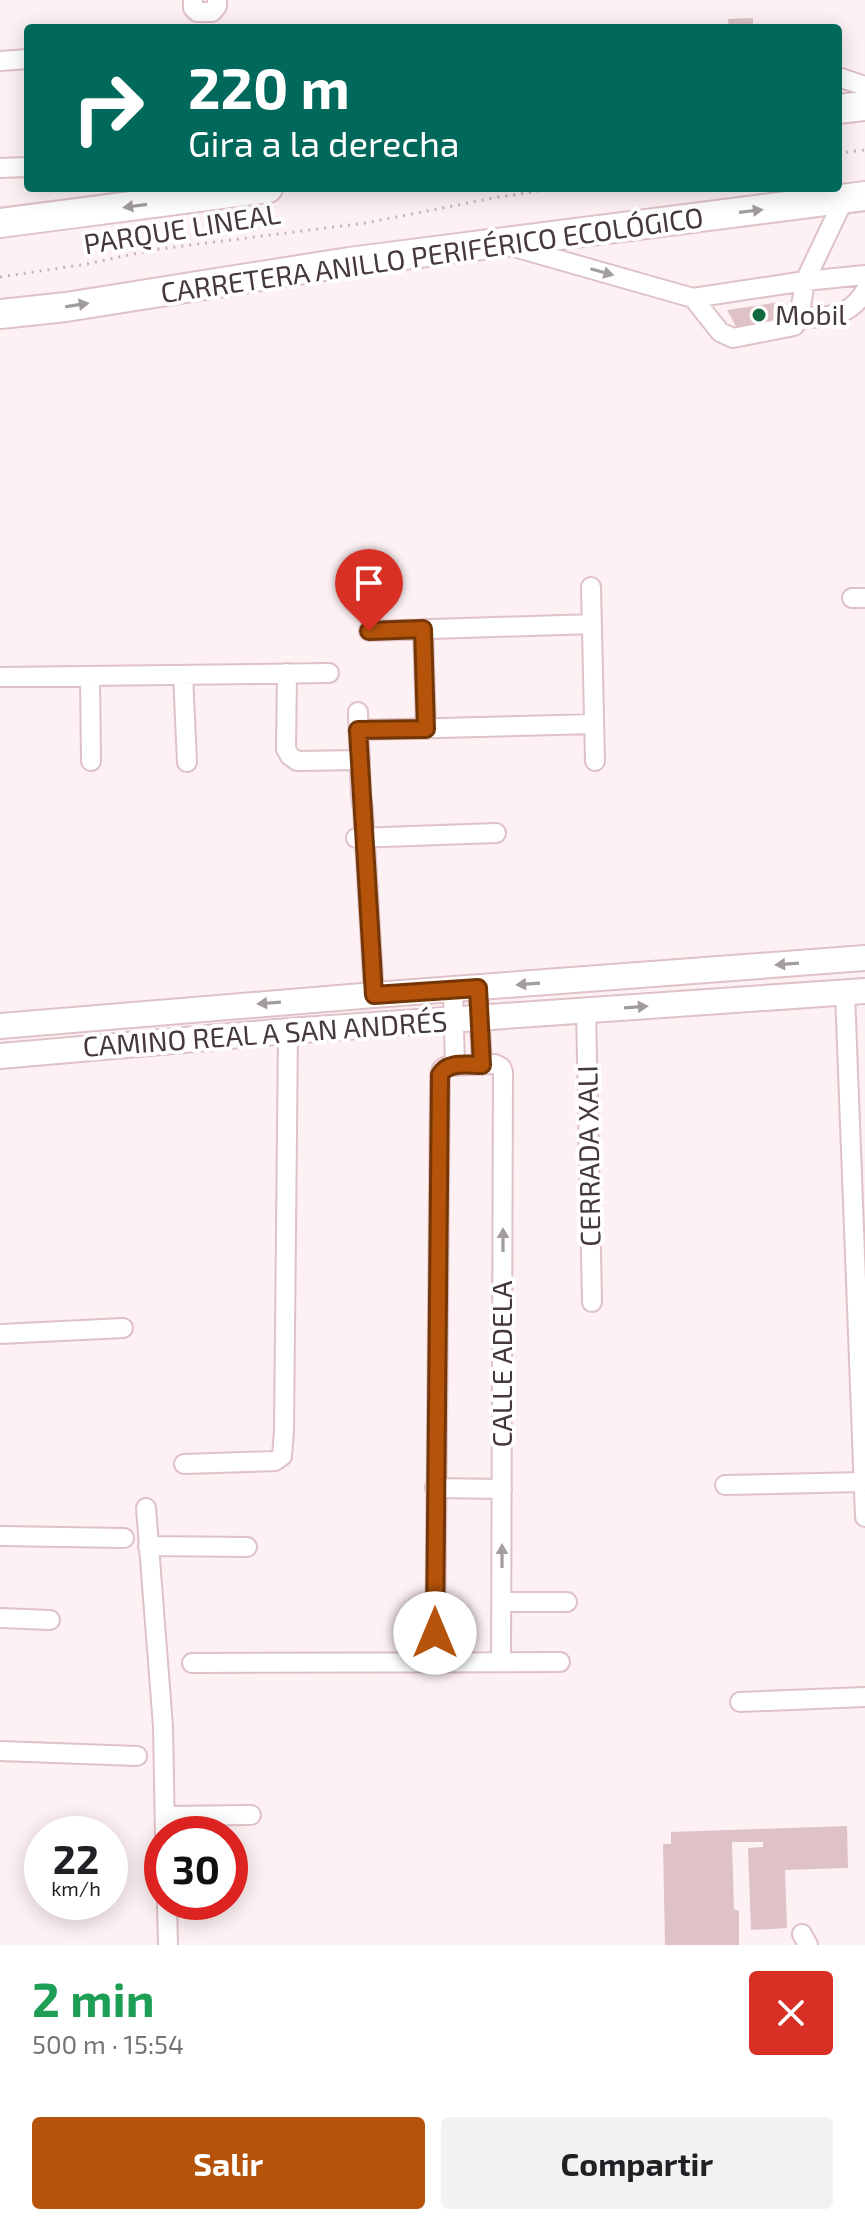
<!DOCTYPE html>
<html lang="es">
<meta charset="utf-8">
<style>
body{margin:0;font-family:"Exo 2",sans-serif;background:#f2f2f2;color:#202124;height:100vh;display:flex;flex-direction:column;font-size:30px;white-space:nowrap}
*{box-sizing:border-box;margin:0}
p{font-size:26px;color:#757577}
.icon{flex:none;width:44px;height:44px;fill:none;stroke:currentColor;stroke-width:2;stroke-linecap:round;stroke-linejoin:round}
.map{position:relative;height:1945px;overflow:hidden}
.sheet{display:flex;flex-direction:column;background:#fff;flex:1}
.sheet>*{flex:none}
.banner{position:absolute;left:24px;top:24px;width:818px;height:168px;border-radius:8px;box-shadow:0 4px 20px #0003;background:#00695c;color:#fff;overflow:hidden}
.speed{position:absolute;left:24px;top:1816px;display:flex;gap:16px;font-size:40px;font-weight:700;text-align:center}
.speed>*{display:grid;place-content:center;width:104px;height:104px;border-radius:50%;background:#fff;box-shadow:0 4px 20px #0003;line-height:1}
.speed small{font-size:20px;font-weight:400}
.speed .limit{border:12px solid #d22;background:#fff;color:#111}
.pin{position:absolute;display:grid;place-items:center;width:68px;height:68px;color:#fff;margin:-82px -34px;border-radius:50% 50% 50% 0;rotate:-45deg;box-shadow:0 0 8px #0007}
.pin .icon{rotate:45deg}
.me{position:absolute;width:88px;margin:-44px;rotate:0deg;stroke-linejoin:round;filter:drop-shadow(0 0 6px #0008)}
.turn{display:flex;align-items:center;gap:28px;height:168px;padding:0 32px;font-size:36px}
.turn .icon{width:104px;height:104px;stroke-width:2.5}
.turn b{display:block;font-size:56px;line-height:68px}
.round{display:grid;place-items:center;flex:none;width:84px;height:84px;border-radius:8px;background:#f2f2f2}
.headline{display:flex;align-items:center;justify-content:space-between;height:136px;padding:0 32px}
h1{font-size:48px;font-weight:700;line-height:60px;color:#1e9e55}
.primary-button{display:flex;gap:16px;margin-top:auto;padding:16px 32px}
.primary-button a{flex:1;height:92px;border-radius:8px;background:#b45309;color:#fff;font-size:32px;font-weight:700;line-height:92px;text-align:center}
.primary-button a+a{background:#f2f2f2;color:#202124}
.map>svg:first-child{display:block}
.building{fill:#dec2c8}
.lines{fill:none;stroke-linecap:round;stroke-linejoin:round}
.minor-casing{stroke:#dec2c7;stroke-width:22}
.major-casing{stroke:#dec2c7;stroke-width:28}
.highway-casing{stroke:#dec2c7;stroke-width:32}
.path{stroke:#c2b6b8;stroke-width:3;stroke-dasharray:2 6;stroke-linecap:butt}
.minor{stroke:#fff;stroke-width:18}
.major{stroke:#fff;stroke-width:24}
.highway{stroke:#fff;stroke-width:28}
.oneway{fill:#a29c9e}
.route-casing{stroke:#753606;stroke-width:20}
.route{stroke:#b45309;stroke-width:14}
.poi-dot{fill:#0f693c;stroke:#fff;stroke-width:3}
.labels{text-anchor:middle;stroke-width:8;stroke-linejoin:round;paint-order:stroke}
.street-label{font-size:28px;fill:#45393c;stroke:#fff}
.poi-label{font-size:28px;fill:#45393c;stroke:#fff;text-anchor:start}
</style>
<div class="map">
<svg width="865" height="1945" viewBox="0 0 865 1945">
<rect width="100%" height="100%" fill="#fdf1f3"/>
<!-- building -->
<path class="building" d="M 753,18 L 753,28 L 729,28 L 728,19 Z
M 780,302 L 791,320 L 738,330 L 727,310 Z
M 847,1826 L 848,1868 L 785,1870 L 787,1928 L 751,1930 L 748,1848 L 763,1847 L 763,1842 L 732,1842 L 734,1909 L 739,1911 L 739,1945 L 665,1945 L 663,1844 L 671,1844 L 671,1832 Z"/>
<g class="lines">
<defs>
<path id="minor" d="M 193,0 L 193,8 L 197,12 L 212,12 L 217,6 L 217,0
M 0,61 L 28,59
M 838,77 L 865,86
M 0,168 L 28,167
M 510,246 L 693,298 L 805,281 L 865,275
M 693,298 L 720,332 L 733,338 L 794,326 L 799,319 L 805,281 L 844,199
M 799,319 C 828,316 849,318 865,291
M 591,587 L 595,761
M 852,598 L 865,598
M 423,629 L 426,729
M 369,631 L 592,624
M 287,673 L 286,749 L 290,756 L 297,761 L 360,760
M 183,675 L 187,762
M 90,676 L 91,761
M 0,677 L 329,673
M 358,712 L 361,796 L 363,809 L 374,995
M 358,730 L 594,724
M 356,838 L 496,833
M 478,988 L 482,1065
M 453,990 L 455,1066
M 845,993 L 865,1517
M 586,1010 L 592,1302
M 0,1334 L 123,1328
M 184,1464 L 275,1461 L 282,1456 L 284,1431 L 288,1031
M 725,1485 L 863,1482
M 435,1488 L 502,1489
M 146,1508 L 163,1726 L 165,1834
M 0,1536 L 124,1538
M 148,1546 L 247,1547
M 502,1602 L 567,1602
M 0,1618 L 50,1620
M 435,1662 L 440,1075 L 442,1069 L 447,1066 L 495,1064 L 501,1067 L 503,1072 L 501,1662
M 192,1663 L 560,1662
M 740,1702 L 865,1697
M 0,1751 L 137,1756
M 165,1816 L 251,1815
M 167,1902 L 168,1945
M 802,1934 L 808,1945"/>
<path id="major" d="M 0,1026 L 374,995 L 865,958
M 0,1056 L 288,1031 L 865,991"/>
<path id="highway" d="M 838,109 L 865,106
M 0,223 L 268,188
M 0,314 L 66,307 L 349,262 L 865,196"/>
</defs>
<!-- minor casing -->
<use href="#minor" class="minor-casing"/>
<!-- major casing -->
<use href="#major" class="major-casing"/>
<!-- highway casing -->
<use href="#highway" class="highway-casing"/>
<!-- path -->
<path class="path" d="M 838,153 L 865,150
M 0,277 L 87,264 L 152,250 L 366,223 L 493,198 L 559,188"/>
<!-- minor -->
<use href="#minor" class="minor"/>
<!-- major -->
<use href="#major" class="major"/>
<!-- highway -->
<use href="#highway" class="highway"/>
</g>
<!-- one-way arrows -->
<defs><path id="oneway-solid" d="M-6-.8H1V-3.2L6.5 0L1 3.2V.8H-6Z" transform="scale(2)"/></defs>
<g class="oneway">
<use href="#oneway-solid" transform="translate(135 206) rotate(172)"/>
<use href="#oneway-solid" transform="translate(751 211) rotate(-7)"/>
<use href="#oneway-solid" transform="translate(602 272) rotate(16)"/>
<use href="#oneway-solid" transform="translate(77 305) rotate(-9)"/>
<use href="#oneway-solid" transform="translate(787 964) rotate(176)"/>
<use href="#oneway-solid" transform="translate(528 984) rotate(176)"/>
<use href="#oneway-solid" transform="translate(269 1003) rotate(176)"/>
<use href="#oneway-solid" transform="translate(636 1007) rotate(-4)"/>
<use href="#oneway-solid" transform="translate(503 1240) rotate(-90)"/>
<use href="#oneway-solid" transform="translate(502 1556) rotate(-90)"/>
</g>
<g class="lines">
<defs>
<path id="route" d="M 369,631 L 423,629 L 426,729 L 358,730 L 374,995 L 478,988 L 482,1065 C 468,1065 447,1061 440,1075 L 435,1633"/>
</defs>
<!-- route casing -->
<use href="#route" class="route-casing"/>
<!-- route -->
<use href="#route" class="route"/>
</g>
<!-- markers -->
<circle class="poi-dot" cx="759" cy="315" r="8"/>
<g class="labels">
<!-- street labels -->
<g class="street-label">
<text transform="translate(182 229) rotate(-9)" y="10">PARQUE LINEAL</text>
<text transform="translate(432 255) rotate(-8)" y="10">CARRETERA ANILLO PERIFÉRICO ECOLÓGICO</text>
<text transform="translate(265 1034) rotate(-4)" y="10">CAMINO REAL A SAN ANDRÉS</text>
<text transform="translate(589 1156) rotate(-91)" y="10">CERRADA XALI</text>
<text transform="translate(502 1364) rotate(-90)" y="10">CALLE ADELA</text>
</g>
<!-- poi labels -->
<g class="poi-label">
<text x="775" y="325">Mobil</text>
</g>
</g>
</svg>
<div class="speed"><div>22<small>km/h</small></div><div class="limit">30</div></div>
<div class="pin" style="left:369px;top:631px;background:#d93025"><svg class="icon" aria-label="arrive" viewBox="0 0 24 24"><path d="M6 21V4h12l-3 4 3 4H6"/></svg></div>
<svg class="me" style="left:435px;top:1633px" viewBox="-20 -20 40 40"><circle r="19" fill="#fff"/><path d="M0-13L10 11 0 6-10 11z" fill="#b45309"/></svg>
<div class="banner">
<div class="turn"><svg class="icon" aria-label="right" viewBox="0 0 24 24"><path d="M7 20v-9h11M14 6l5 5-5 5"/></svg><div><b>220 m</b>Gira a la derecha</div></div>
</div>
</div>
<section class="sheet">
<div class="headline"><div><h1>2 min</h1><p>500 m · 15:54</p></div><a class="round" style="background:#d93025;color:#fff"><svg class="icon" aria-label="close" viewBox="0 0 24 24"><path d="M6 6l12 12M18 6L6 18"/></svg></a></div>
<div class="primary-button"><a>Salir</a><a>Compartir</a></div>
</section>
